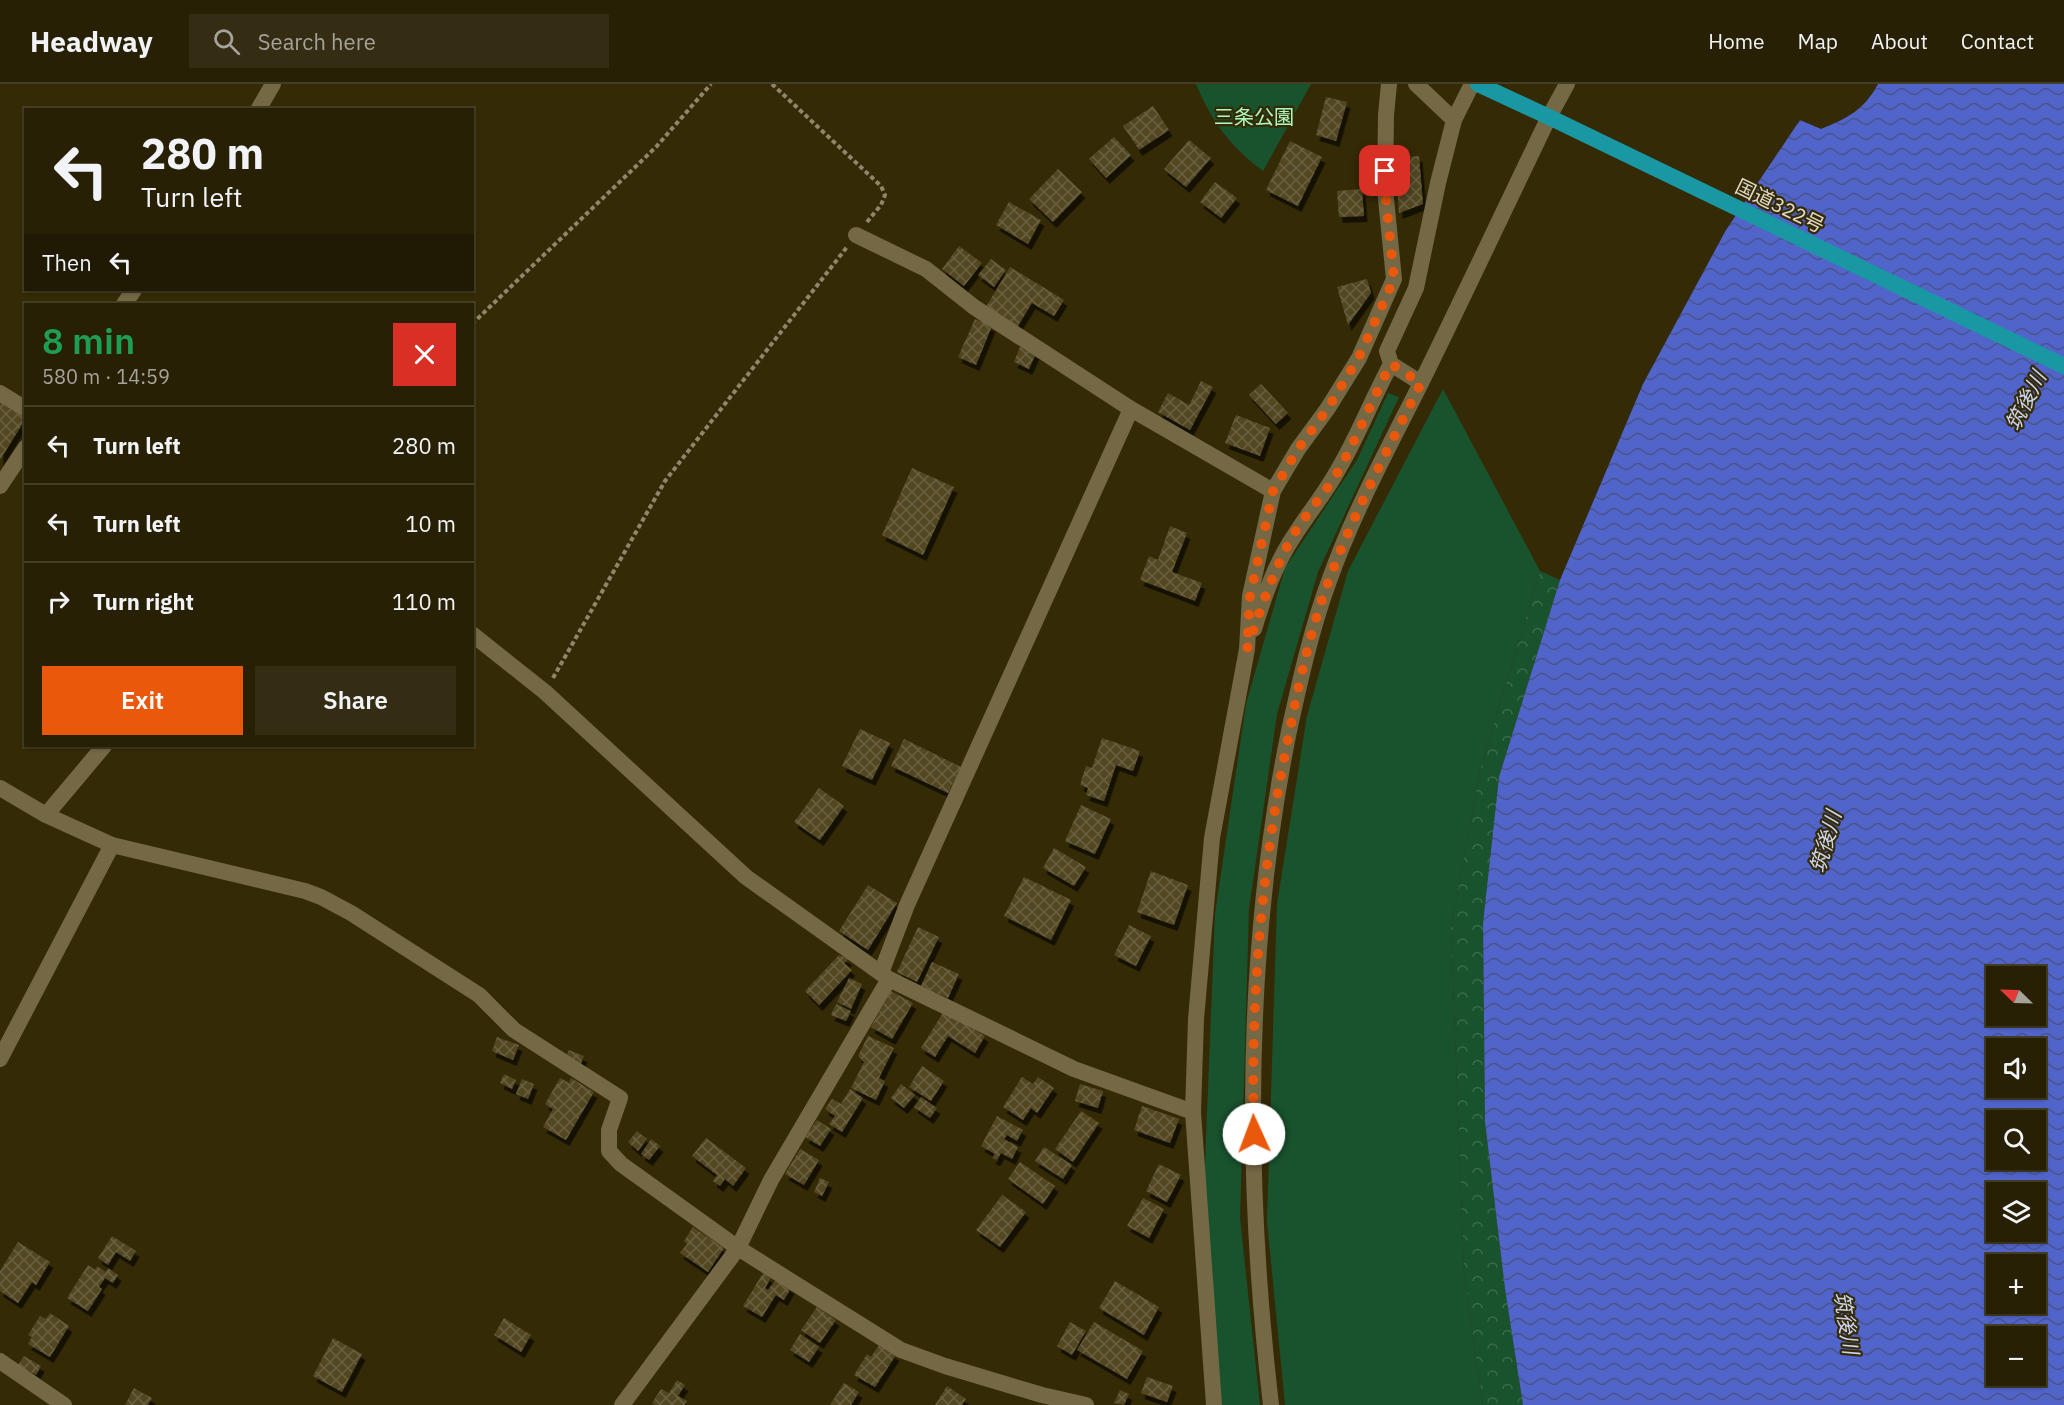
<!DOCTYPE html>
<meta charset="utf-8">
<style>
body{margin:0;font-family:"IBM Plex Sans","Noto Sans JP",sans-serif;background:#342d13;color:#f1f3f6;height:100vh;display:flex;flex-direction:column;font-size:22px;white-space:nowrap}
*{box-sizing:border-box;margin:0}
p{font-size:20px;color:#a5a39a}
.icon{flex:none;width:33px;height:33px;fill:none;stroke:currentColor;stroke-width:2;stroke-linecap:round;stroke-linejoin:round}
.map{position:relative;flex:1;overflow:hidden}
.drawer{position:absolute;left:24px;top:219px;width:450px;height:444px;display:flex;flex-direction:column;background:#282004;border-radius:0px;box-shadow:0 2px 4px #0004,0 0 0 2px #443e26}
.drawer>*{flex:none}
.banner{position:absolute;left:24px;top:24px;width:450px;height:183px;border-radius:0px;box-shadow:0 2px 4px #0004,0 0 0 2px #443e26;background:#282004;color:#f1f3f6;overflow:hidden}
.needle{width:39px;rotate:293deg}
.tools{position:absolute;left:1986px;top:882px;display:grid;gap:12px}
.tools a{display:grid;place-items:center;width:60px;height:60px;border-radius:0px;background:#282004;box-shadow:0 2px 4px #0004,0 0 0 2px #443e26;font-size:30px}
.pin{position:absolute;display:grid;place-items:center;width:51px;height:51px;color:#fff;margin:-26px;border-radius:12px;box-shadow:0 3px 9px #0006}
.me{position:absolute;width:66px;margin:-33px;rotate:358deg;stroke-linejoin:round;filter:drop-shadow(0 0 4px #0008)}
.turn{display:flex;align-items:center;gap:21px;height:126px;padding:0 18px;font-size:27px}
.turn .icon{width:78px;height:78px;stroke-width:2.5}
.turn b{display:block;font-size:42px;line-height:51px}
.then{display:flex;align-items:center;height:57px;padding:0 18px;background:#0003;gap:12px;font-size:22px}
.round{display:grid;place-items:center;flex:none;width:63px;height:63px;border-radius:0px;background:#342d13}
.headline{display:flex;align-items:center;justify-content:space-between;height:102px;padding:0 18px}
h1{font-size:36px;font-weight:600;line-height:45px;color:#1e9e55}
.primary-button{display:flex;gap:12px;margin-top:auto;padding:12px 18px}
.primary-button a{flex:1;height:69px;border-radius:0px;background:#ea580c;color:#fff;font-size:24px;font-weight:600;line-height:69px;text-align:center}
.primary-button a+a{background:#342d13;color:#f1f3f6}
ul{padding:0;list-style:none}
li{display:flex;align-items:center;gap:18px;height:78px;padding:0 18px;border-top:2px solid #443e26}
li div{flex:1}
li b{display:block;font-size:22px}
li em{font-style:normal}
header{display:flex;align-items:center;gap:36px;box-sizing:border-box;height:84px;padding:0 30px;background:#282004;border-bottom:2px solid #443e26}
header strong{font-size:28px}
nav{display:flex;gap:33px;margin-inline-start:auto;font-size:21px}
.search{width:420px;height:54px;background:#342d13;display:flex;align-items:center;gap:15px;box-sizing:border-box;padding:0 21px;border-radius:0px;color:#a5a39a;font-size:22px}
.map>svg:first-child{display:block}
.green{fill:#19532e}
.forest{fill:url(#forest-crowns)}
.water{fill:url(#water-waves);fill-rule:evenodd}
.building{fill:url(#building-cross-hatch);filter:url(#shadow)}
.lines{fill:none;stroke-linecap:round;stroke-linejoin:round}
.path{stroke:#8f876c;stroke-width:4;stroke-dasharray:4.5 3;stroke-linecap:butt}
.minor{stroke:#746845;stroke-width:16}
.tertiary{stroke:#746845;stroke-width:16}
.trunk{stroke:#1998a4;stroke-width:16}
.route{stroke:#ea580c;stroke-width:10;stroke-dasharray:0 18}
.labels{text-anchor:middle;stroke-width:4.5;stroke-linejoin:round;paint-order:stroke}
.park-label{font-size:20px;fill:#abfabf;stroke:#352a06}
.street-label{font-size:20px;fill:#e0dac7;stroke:#352a06}
.water-label{font-size:21px;font-style:italic;fill:#cdd5ef;stroke:#352a06}
</style>
<header>
<strong>Headway</strong>
<div class="search"><svg class="icon" aria-label="search" viewBox="0 0 24 24"><circle cx="10" cy="10" r="6"/><path d="M15 15l6 6"/></svg>Search here</div>
<nav><a>Home</a><a>Map</a><a>About</a><a>Contact</a></nav>
</header>
<div class="map">
<svg width="2064" height="1321" viewBox="0 0 2064 1321">
<defs>
<pattern id="forest-crowns" width="20" height="18" patternUnits="userSpaceOnUse" patternTransform="scale(1.5)"><rect width="20" height="18" fill="#19532e"/><path d="M2 6a3 3 0 1 1 6 0M12 15a3 3 0 1 1 6 0" fill="none" stroke="#3a6b4b"/></pattern>
<pattern id="water-waves" width="16" height="10" patternUnits="userSpaceOnUse" patternTransform="scale(1.5)"><rect width="16" height="10" fill="#5064c9"/><path d="M0 5q4-4 8 0t8 0" fill="none" stroke="#4a548a"/></pattern>
<pattern id="building-cross-hatch" width="8" height="8" patternUnits="userSpaceOnUse" patternTransform="scale(1.5)"><rect width="8" height="8" fill="#524624"/><path d="M0 0l8 8M0 8l8-8" fill="none" stroke="#6b6042"/></pattern>
<filter id="shadow"><feDropShadow dx="3.5" dy="6" stdDeviation="0" flood-color="#0009"/></filter>
</defs>
<rect width="100%" height="100%" fill="#352a06"/>
<!-- green -->
<path class="green" d="M 1196,0 L 1311,0 L 1263,87 C 1230,62 1212,38 1196,0 Z
M 1443,305 L 1540,487 L 1480,686 L 1451,844 L 1464,1190 L 1483,1321 L 1285,1321 L 1267,1137 L 1277,820 L 1307,632 L 1348,487 Z
M 1388,309 L 1399,313 L 1318,488 L 1277,630 L 1249,825 L 1240,1134 L 1260,1321 L 1221,1321 L 1203,1130 L 1215,830 L 1246,620 L 1285,484 L 1357,376 Z"/>
<!-- forest -->
<path class="forest" d="M 1540,487 L 1560,496 L 1499,693 L 1483,839 L 1485,1038 L 1505,1205 L 1523,1321 L 1483,1321 L 1464,1190 L 1451,844 L 1480,686 Z"/>
<!-- water -->
<path class="water" d="M 1878,0 L 2064,0 L 2064,1321 L 1523,1321 L 1505,1205 L 1485,1038 L 1483,839 L 1499,693 L 1560,496 L 1643,300 L 1726,146 L 1800,36 L 1821,45 C 1848,34 1864,26 1878,0 ZM 1996,892 L 2036,892 L 2036,932 L 1996,932 ZM 1996,964 L 2036,964 L 2036,1004 L 1996,1004 ZM 1996,1036 L 2036,1036 L 2036,1076 L 1996,1076 ZM 1996,1108 L 2036,1108 L 2036,1148 L 1996,1148 ZM 1996,1180 L 2036,1180 L 2036,1220 L 1996,1220 ZM 1996,1252 L 2036,1252 L 2036,1292 L 1996,1292 Z"/>
<!-- building -->
<path class="building" d="M 1326,13 L 1347,18 L 1336,57 L 1316,51 Z
M 1153,22 L 1169,46 L 1139,66 L 1123,42 Z
M 1114,53 L 1131,71 L 1106,94 L 1089,75 Z
M 1189,56 L 1211,74 L 1186,103 L 1164,85 Z
M 1290,57 L 1322,73 L 1298,122 L 1266,106 Z
M 1419,72 L 1423,120 L 1399,129 L 1395,74 Z
M 1058,85 L 1082,108 L 1053,138 L 1029,115 Z
M 1215,98 L 1237,114 L 1221,134 L 1200,118 Z
M 1362,105 L 1364,132 L 1339,133 L 1337,107 Z
M 1009,118 L 1041,136 L 1028,160 L 996,141 Z
M 959,162 L 982,179 L 964,202 L 942,185 Z
M 991,175 L 1006,186 L 994,203 L 978,191 Z
M 1010,183 L 1064,216 L 1054,232 L 1032,219 L 1016,245 L 984,226 Z
M 1367,195 L 1371,209 L 1348,241 L 1337,203 Z
M 975,235 L 992,242 L 976,281 L 958,273 Z
M 1020,263 L 1036,269 L 1029,285 L 1014,278 Z
M 1201,297 L 1213,303 L 1190,346 L 1158,328 L 1168,309 L 1189,321 Z
M 1261,300 L 1288,329 L 1276,340 L 1249,311 Z
M 0,318 L 26,334 L 0,376 Z
M 1236,331 L 1270,344 L 1260,372 L 1225,359 Z
M 912,384 L 954,403 L 923,471 L 882,451 Z
M 1170,442 L 1187,449 L 1172,488 L 1202,499 L 1195,517 L 1140,496 L 1149,472 L 1158,476 Z
M 860,645 L 890,659 L 872,696 L 842,682 Z
M 1102,654 L 1140,667 L 1133,687 L 1116,681 L 1104,717 L 1086,711 L 1088,704 L 1080,701 L 1086,682 L 1092,684 Z
M 904,655 L 961,683 L 948,709 L 891,682 Z
M 819,704 L 844,722 L 820,756 L 794,738 Z
M 1081,721 L 1111,735 L 1095,770 L 1065,757 Z
M 1054,764 L 1086,783 L 1074,802 L 1043,784 Z
M 1151,787 L 1188,801 L 1174,841 L 1137,828 Z
M 1024,793 L 1071,816 L 1051,856 L 1004,832 Z
M 868,801 L 897,819 L 868,866 L 839,847 Z
M 1129,841 L 1151,852 L 1136,882 L 1114,871 Z
M 918,843 L 939,853 L 917,898 L 897,888 Z
M 839,871 L 849,875 L 844,879 L 852,886 L 819,921 L 805,907 Z
M 932,878 L 959,890 L 948,914 L 921,902 Z
M 849,894 L 862,900 L 851,925 L 837,918 Z
M 891,907 L 913,919 L 892,955 L 871,943 Z
M 836,920 L 851,927 L 846,937 L 831,931 Z
M 944,927 L 985,952 L 975,969 L 948,952 L 935,973 L 921,964 Z
M 868,952 L 894,964 L 879,994 L 885,997 L 876,1016 L 851,1004 L 864,978 L 858,972 Z
M 497,953 L 519,961 L 513,976 L 492,967 Z
M 569,966 L 584,972 L 579,984 L 564,978 Z
M 922,982 L 944,997 L 931,1017 L 909,1003 Z
M 504,990 L 516,996 L 512,1005 L 500,999 Z
M 1022,993 L 1033,1000 L 1038,993 L 1054,1004 L 1037,1029 L 1031,1024 L 1023,1036 L 1003,1023 Z
M 560,994 L 569,999 L 571,994 L 594,1008 L 566,1056 L 543,1043 L 553,1025 L 545,1020 Z
M 522,995 L 534,1000 L 528,1015 L 516,1010 Z
M 901,1000 L 915,1011 L 904,1024 L 891,1014 Z
M 1080,1000 L 1103,1007 L 1098,1024 L 1075,1017 Z
M 850,1005 L 863,1014 L 842,1048 L 829,1040 L 835,1032 L 825,1025 L 832,1015 L 841,1020 Z
M 921,1013 L 937,1024 L 930,1034 L 914,1023 Z
M 1142,1022 L 1179,1035 L 1170,1059 L 1134,1046 Z
M 1081,1027 L 1099,1039 L 1073,1078 L 1055,1065 Z
M 997,1032 L 1023,1046 L 1017,1057 L 1007,1051 L 1004,1055 L 1018,1063 L 1012,1075 L 1001,1069 L 997,1076 L 992,1074 L 995,1070 L 981,1062 Z
M 817,1036 L 831,1045 L 820,1062 L 805,1053 Z
M 637,1047 L 647,1055 L 638,1067 L 628,1058 Z
M 706,1054 L 746,1084 L 733,1102 L 725,1095 L 720,1102 L 713,1097 L 717,1091 L 692,1072 Z
M 651,1055 L 660,1062 L 649,1076 L 641,1070 Z
M 1044,1063 L 1072,1081 L 1063,1095 L 1035,1077 Z
M 800,1065 L 819,1076 L 804,1101 L 785,1090 Z
M 1020,1078 L 1055,1102 L 1043,1120 L 1008,1095 Z
M 1159,1080 L 1181,1091 L 1167,1118 L 1146,1107 Z
M 820,1094 L 829,1098 L 822,1112 L 814,1108 Z
M 1002,1111 L 1026,1128 L 1000,1163 L 976,1146 Z
M 1143,1114 L 1164,1125 L 1149,1154 L 1127,1142 Z
M 693,1143 L 724,1164 L 708,1188 L 680,1169 L 687,1160 L 684,1157 Z
M 112,1152 L 136,1167 L 130,1177 L 116,1168 L 108,1181 L 98,1174 Z
M 18,1158 L 50,1178 L 36,1201 L 32,1198 L 18,1219 L 0,1207 L 0,1187 Z
M 88,1181 L 95,1186 L 97,1182 L 106,1188 L 108,1184 L 118,1191 L 113,1199 L 105,1194 L 99,1203 L 102,1205 L 88,1227 L 67,1214 Z
M 763,1189 L 771,1194 L 765,1204 L 768,1206 L 776,1195 L 791,1204 L 784,1216 L 776,1211 L 762,1233 L 743,1222 Z
M 1115,1197 L 1159,1223 L 1144,1251 L 1099,1224 Z
M 817,1223 L 836,1236 L 820,1259 L 801,1246 Z
M 50,1229 L 69,1242 L 50,1273 L 28,1260 L 32,1253 L 28,1251 L 40,1232 L 46,1235 Z
M 504,1234 L 531,1251 L 521,1268 L 494,1251 Z
M 1070,1238 L 1086,1247 L 1072,1271 L 1057,1262 Z
M 1094,1238 L 1143,1267 L 1127,1295 L 1077,1266 Z
M 800,1250 L 819,1263 L 809,1278 L 790,1266 Z
M 333,1254 L 362,1270 L 342,1308 L 313,1292 Z
M 879,1261 L 896,1271 L 875,1303 L 854,1291 L 867,1270 L 871,1273 Z
M 24,1272 L 41,1282 L 36,1291 L 18,1281 Z
M 1147,1293 L 1173,1302 L 1167,1318 L 1141,1309 Z
M 677,1296 L 685,1301 L 678,1312 L 687,1317 L 684,1321 L 655,1321 L 652,1319 L 661,1305 L 669,1309 Z
M 844,1299 L 859,1308 L 851,1321 L 830,1321 Z
M 947,1302 L 966,1315 L 962,1321 L 935,1321 Z
M 134,1304 L 152,1314 L 148,1321 L 125,1321 Z
M 1120,1306 L 1129,1310 L 1124,1321 L 1114,1319 Z"/>
<g class="lines">
<!-- path -->
<path class="path" d="M 772,0 L 881,102 L 885,111 L 881,121 L 867,138
M 472,240 L 656,63 L 711,0
M 553,594 L 665,397 L 847,163"/>
<!-- minor -->
<path class="minor" d="M 1416,0 L 1454,36
M 258,26 L 273,0
M 856,151 L 926,185 L 974,223 L 1131,325 L 1273,407
M 124,220 L 134,206
M 1421,299 L 1391,280 L 1387,267 L 1416,204 L 1438,99 L 1454,36 L 1472,0
M 0,309 L 26,325
M 0,402 L 26,363
M 1254,545 C 1264,513 1275,480 1294,452 C 1307,431 1323,412 1335,391 C 1357,355 1371,317 1391,280
M 472,550 L 545,608 L 746,793 L 889,895 L 1074,985 L 1193,1028
M 0,704 L 46,731 L 112,761 L 305,807 L 321,813 L 351,829 L 479,911 L 514,946 L 620,1014 L 609,1046 L 609,1067 L 621,1080 L 738,1164 L 901,1266 L 945,1282 L 1042,1311 L 1086,1321
M 46,731 L 104,662
M 881,889 L 907,821 L 1131,325
M 0,975 L 112,761
M 0,1277 L 64,1321
M 622,1321 L 738,1164 L 771,1096 L 889,895
M 1214,1321 L 1193,1028 L 1196,935 L 1212,754 L 1247,565 L 1250,512 L 1273,407 L 1298,365 L 1328,324 L 1359,274 L 1394,195 L 1385,105 L 1386,31 L 1389,0"/>
<!-- tertiary -->
<path class="tertiary" d="M 1271,1321 C 1245,1098 1244,868 1289,647 C 1300,597 1311,546 1329,497 C 1353,429 1388,365 1420,301 C 1464,212 1506,122 1549,33 L 1567,0"/>
<!-- trunk -->
<path class="trunk" d="M 1478,0 L 1549,33 L 2064,282"/>
</g>
<g class="lines">
<!-- route -->
<path class="route" d="M 1254,1050 C 1250,915 1262,777 1290,645 C 1300,594 1311,544 1329,496 C 1354,428 1389,364 1421,299 L 1391,280 C 1371,317 1357,355 1336,391 C 1322,413 1304,432 1291,455 C 1272,490 1260,527 1247,565 L 1250,512 L 1273,407 L 1298,365 L 1328,324 L 1359,273 L 1394,195 L 1385,105 L 1385,87"/>
</g>
<g class="labels">
<!-- park labels -->
<g class="park-label">
<text x="1254" y="40">三条公園</text>
</g>
<!-- street labels -->
<g class="street-label">
<text transform="translate(1780 122) rotate(26)" y="7">国道322号</text>
</g>
<!-- water labels -->
<g class="water-label">
<text transform="translate(2026 317) rotate(-63)" y="7">筑後川</text>
<text transform="translate(1826 758) rotate(-74)" y="7">筑後川</text>
<text transform="translate(1846 1239) rotate(81)" y="7">筑後川</text>
</g>
</g>
</svg>
<div class="tools">
<a><svg class="needle" viewBox="-14 -14 28 28"><path d="M0-13l5 13h-10z" fill="#e53935"/><path d="M0 13l5-13h-10z" fill="#a5a39a"/></svg></a>
<a><svg class="icon" aria-label="sound" viewBox="0 0 24 24"><path d="M4 9h4l5-4v14l-5-4H4zM17 9q2 3 0 6"/></svg></a>
<a><svg class="icon" aria-label="search" viewBox="0 0 24 24"><circle cx="10" cy="10" r="6"/><path d="M15 15l6 6"/></svg></a>
<a><svg class="icon" aria-label="layers" viewBox="0 0 24 24"><path d="M12 4l9 5-9 5-9-5zM3 14l9 5 9-5"/></svg></a>
<a>+</a>
<a>−</a>
</div>
<div class="pin" style="left:1385px;top:87px;background:#d93025"><svg class="icon" aria-label="arrive" viewBox="0 0 24 24"><path d="M6 21V4h12l-3 4 3 4H6"/></svg></div>
<svg class="me" style="left:1254px;top:1050px" viewBox="-20 -20 40 40"><circle r="19" fill="#fff"/><path d="M0-13L10 11 0 6-10 11z" fill="#ea580c"/></svg>
<div class="banner">
<div class="turn"><svg class="icon" aria-label="left" viewBox="0 0 24 24"><path d="M17 20v-9H6M10 6l-5 5 5 5"/></svg><div><b>280 m</b>Turn left</div></div>
<div class="then">Then<svg class="icon" aria-label="left" viewBox="0 0 24 24"><path d="M17 20v-9H6M10 6l-5 5 5 5"/></svg></div>
</div>
<section class="drawer">
<div class="headline"><div><h1>8 min</h1><p>580 m · 14:59</p></div><a class="round" style="background:#d93025;color:#fff"><svg class="icon" aria-label="close" viewBox="0 0 24 24"><path d="M6 6l12 12M18 6L6 18"/></svg></a></div>
<ul>
<li><svg class="icon" aria-label="left" viewBox="0 0 24 24"><path d="M17 20v-9H6M10 6l-5 5 5 5"/></svg><div><b>Turn left</b></div><em>280 m</em></li>
<li><svg class="icon" aria-label="left" viewBox="0 0 24 24"><path d="M17 20v-9H6M10 6l-5 5 5 5"/></svg><div><b>Turn left</b></div><em>10 m</em></li>
<li><svg class="icon" aria-label="right" viewBox="0 0 24 24"><path d="M7 20v-9h11M14 6l5 5-5 5"/></svg><div><b>Turn right</b></div><em>110 m</em></li>
</ul>
<div class="primary-button"><a>Exit</a><a>Share</a></div>
</section>
</div>
